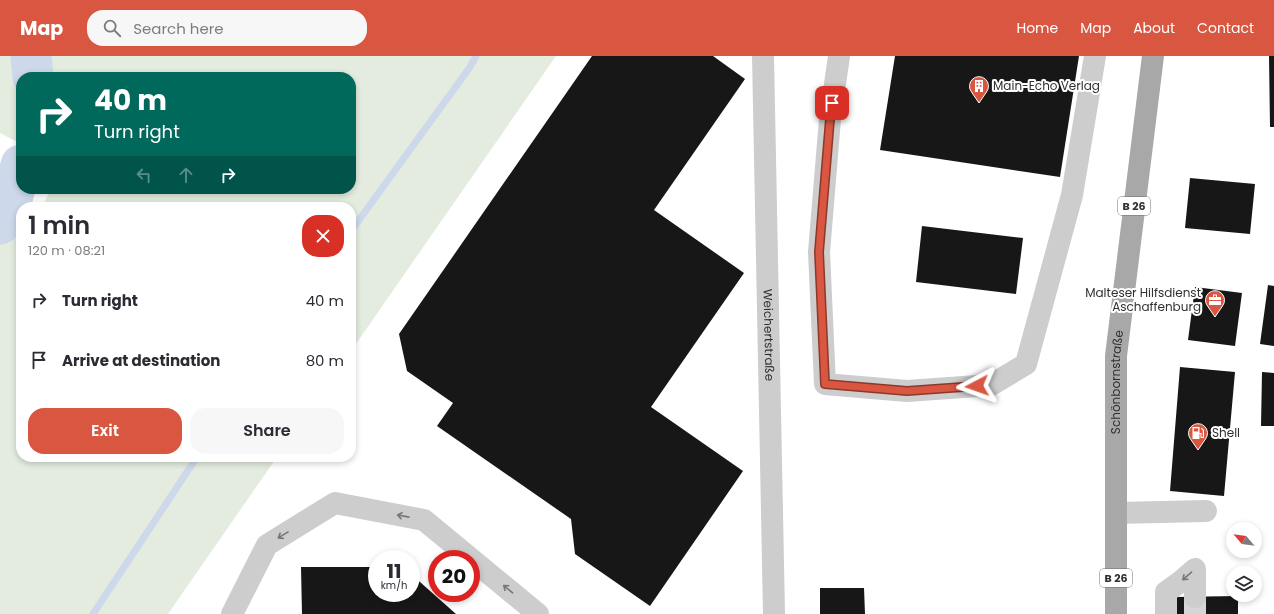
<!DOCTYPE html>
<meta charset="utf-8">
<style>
body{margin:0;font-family:Poppins,sans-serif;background:#f7f7f7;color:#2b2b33;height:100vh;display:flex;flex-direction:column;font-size:15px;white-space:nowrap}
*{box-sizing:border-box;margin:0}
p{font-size:13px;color:#7c7c81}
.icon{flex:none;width:22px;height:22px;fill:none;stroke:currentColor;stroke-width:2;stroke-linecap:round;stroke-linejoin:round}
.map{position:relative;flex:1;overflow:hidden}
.sheet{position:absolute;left:16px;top:146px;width:340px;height:260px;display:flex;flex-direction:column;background:#fff;border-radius:16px;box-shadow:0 2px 6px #0003}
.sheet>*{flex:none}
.top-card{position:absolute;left:16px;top:16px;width:340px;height:122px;border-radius:16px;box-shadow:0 2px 6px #0003;background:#00695c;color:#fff;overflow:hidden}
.needle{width:26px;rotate:299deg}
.controls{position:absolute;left:1226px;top:466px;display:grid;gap:8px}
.controls a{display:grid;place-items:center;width:36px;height:36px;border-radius:50%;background:#fff;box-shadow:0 2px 6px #0003;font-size:20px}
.speed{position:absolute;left:368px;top:494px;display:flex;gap:8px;font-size:20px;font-weight:700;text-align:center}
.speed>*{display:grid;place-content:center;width:52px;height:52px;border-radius:50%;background:#fff;box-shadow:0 2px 6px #0003;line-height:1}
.speed small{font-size:10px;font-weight:400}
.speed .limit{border:6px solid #d22;background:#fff;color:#111}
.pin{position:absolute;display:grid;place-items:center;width:34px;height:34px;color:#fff;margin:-17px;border-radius:8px;box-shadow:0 2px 6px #0006}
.me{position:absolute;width:44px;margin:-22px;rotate:266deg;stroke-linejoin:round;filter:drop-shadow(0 0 3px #0008)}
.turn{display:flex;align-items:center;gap:14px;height:84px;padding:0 12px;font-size:18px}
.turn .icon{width:52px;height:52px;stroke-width:2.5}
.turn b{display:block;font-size:28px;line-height:34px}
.lanes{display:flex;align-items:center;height:38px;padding:0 12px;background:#0003;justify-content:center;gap:20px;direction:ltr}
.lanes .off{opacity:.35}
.round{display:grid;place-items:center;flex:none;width:42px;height:42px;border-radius:16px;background:#f7f7f7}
.overview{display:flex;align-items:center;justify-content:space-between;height:68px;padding:0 12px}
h1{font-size:24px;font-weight:600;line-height:30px}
.action{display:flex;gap:8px;margin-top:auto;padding:8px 12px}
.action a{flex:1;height:46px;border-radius:16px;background:#d95641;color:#fff;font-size:16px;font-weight:600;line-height:46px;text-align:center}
.action a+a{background:#f7f7f7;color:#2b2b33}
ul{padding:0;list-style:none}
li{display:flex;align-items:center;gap:12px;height:60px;padding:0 12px}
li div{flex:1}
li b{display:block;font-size:15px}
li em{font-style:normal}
header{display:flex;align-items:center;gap:24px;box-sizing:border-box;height:56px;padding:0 20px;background:#d95641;color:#fff}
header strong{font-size:19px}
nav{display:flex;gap:22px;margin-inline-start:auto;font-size:14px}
.search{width:280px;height:36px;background:#f7f7f7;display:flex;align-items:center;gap:10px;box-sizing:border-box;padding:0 14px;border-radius:16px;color:#7c7c81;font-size:15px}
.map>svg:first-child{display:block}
.green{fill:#e3ecdf}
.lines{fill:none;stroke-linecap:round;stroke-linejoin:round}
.stream{stroke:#cdd9ea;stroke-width:7}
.river{stroke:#cdd9ea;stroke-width:41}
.building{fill:#171717}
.minor-tunnel{stroke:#d6d6d6;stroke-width:22;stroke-dasharray:22 11;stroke-linecap:butt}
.minor{stroke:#cdcdcd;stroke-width:22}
.major{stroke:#a8a8a8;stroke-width:22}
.oneway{stroke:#777}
.route-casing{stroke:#8d382a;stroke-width:10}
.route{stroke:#d95641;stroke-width:7}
.labels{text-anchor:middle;stroke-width:4;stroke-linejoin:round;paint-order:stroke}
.shield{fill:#fff;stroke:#6e6e6e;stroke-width:1}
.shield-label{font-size:11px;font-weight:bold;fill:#303030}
.poi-label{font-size:12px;fill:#303030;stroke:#fff;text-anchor:start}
.street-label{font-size:12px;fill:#303030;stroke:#fff}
</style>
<header>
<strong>Map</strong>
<div class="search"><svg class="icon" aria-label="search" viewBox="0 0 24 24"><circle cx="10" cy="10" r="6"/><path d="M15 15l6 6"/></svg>Search here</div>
<nav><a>Home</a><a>Map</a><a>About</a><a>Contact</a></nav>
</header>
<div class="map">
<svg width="1274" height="558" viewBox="0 0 1274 558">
<rect width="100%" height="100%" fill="#fff"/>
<!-- green -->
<path class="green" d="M 0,0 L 556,0 L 351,295 L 351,151 L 42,151 L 51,133 L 351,133 L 351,21 L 21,21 L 21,88 L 0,77 Z
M 0,159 L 21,166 L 21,401 L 277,401 L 168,558 L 0,558 Z"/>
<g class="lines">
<!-- stream -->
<path class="stream" d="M 351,175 L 470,11 L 476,0
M 93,558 L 197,401"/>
<!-- river -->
<path class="river" d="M 31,0 L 33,21
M 0,168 L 11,147 L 21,109"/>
</g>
<!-- building -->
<path class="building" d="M 592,0 L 713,0 L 745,23 L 654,154 L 744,217 L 651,351 L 743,415 L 650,550 L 575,498 L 571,463 L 437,370 L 453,347 L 407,315 L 399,278 Z
M 895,0 L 1079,0 L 1060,121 L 880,94 Z
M 1269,0 L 1274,0 L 1274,71 L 1270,71 Z
M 1190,122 L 1255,128 L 1250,178 L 1185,172 Z
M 922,170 L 1023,182 L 1016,238 L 916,226 Z
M 1268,229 L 1274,230 L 1274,290 L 1260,288 Z
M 1195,231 L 1242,237 L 1235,290 L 1188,284 Z
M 1180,311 L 1235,316 L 1224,440 L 1170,435 Z
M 1262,316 L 1274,317 L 1274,370 L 1261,370 Z
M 301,511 L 377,511 L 377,537 L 411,537 L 411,518 L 456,558 L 302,558 Z
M 820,532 L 864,532 L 865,558 L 820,558 Z
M 1238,540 L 1238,558 L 1174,558 L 1174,541 Z"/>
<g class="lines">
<!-- minor-tunnel -->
<path class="minor-tunnel" d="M 1195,541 L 1195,558"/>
<!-- minor -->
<g class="minor">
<path id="s1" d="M 763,0 L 774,558"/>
<path d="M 839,0 L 830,63 L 819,196 L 825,328 L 907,335 L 991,329 L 1026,308 L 1072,139 L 1095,0"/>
<path d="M 1116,457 L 1206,455"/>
<path d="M 232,558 L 267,489 L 335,447 L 424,464 L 538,558"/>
<path d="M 1166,558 L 1166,536 L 1180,526 L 1195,513 L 1195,541"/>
</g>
<!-- major -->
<path class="major" id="s2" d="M 1116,558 L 1116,300 L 1153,0"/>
</g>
<!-- one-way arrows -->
<defs><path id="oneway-shaft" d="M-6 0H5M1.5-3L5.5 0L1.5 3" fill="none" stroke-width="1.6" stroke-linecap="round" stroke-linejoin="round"/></defs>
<g class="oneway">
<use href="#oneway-shaft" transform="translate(403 460) rotate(-169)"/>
<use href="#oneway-shaft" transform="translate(283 479) rotate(149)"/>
<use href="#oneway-shaft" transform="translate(1187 520) rotate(139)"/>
<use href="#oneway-shaft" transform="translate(508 533) rotate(-140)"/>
</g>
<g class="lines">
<defs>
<path id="route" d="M 832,47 L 830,63 L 819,196 L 825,328 L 907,335 L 977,330"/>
</defs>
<!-- route casing -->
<use href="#route" class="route-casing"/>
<!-- route -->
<use href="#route" class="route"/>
</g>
<!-- icons -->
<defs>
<symbol id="building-pin" viewBox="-11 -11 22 30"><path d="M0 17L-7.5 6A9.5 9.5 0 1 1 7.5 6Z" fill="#d95641" stroke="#fff"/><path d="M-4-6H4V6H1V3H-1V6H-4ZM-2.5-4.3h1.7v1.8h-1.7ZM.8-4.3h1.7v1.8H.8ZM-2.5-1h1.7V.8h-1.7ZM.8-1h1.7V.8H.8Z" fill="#fff"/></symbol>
<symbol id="office-pin" viewBox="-11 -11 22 30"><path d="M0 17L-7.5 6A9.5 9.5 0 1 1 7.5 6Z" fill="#d95641" stroke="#fff"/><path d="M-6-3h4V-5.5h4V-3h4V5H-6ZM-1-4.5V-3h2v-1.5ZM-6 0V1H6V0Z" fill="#fff"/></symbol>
<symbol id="fuel-pin" viewBox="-11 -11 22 30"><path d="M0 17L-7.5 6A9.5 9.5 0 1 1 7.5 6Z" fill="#d95641" stroke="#fff"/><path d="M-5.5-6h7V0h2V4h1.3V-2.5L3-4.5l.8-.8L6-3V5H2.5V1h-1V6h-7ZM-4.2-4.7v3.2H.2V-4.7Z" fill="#fff"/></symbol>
</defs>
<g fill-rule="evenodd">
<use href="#building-pin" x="968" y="19" width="22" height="30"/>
<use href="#office-pin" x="1204" y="233" width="22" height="30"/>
<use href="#fuel-pin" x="1187" y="366" width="22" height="30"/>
</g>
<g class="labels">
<!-- shield labels -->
<g class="shield">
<rect x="1118" y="141" width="32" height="18" rx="3"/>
<rect x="1100" y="513" width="32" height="18" rx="3"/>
</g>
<g class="shield-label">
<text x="1134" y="154">B 26</text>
<text x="1116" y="526">B 26</text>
</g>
<!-- poi labels -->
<g class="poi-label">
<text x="993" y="34">Main-Echo Verlag</text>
<text x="1201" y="241" text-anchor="end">Malteser Hilfsdienst<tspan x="1201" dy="14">Aschaffenburg</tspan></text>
<text x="1212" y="381">Shell</text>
</g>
<!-- street labels -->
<g class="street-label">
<text dy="4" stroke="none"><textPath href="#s1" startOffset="279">Weichertstraße</textPath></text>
<text dy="4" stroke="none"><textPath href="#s2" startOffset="232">Schönbornstraße</textPath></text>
</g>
</g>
</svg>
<div class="controls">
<a><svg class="needle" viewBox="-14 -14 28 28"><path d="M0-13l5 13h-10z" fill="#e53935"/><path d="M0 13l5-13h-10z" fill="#7c7c81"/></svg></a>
<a><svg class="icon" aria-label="layers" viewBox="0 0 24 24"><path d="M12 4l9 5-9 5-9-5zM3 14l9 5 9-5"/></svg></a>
</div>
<div class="speed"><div>11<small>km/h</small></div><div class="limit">20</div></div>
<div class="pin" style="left:832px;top:47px;background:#d93025"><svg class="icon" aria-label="arrive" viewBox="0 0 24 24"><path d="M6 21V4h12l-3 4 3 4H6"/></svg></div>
<svg class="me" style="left:977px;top:330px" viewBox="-20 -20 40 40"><path d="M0-17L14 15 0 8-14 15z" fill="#d95641" stroke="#fff" stroke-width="4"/></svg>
<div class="top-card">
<div class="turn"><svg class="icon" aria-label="right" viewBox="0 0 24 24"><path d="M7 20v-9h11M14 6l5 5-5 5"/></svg><div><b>40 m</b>Turn right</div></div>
<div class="lanes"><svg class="icon off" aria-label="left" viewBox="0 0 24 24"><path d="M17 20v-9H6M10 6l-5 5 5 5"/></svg><svg class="icon off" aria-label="ahead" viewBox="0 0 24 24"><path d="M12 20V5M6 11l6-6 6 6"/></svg><svg class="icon" aria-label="right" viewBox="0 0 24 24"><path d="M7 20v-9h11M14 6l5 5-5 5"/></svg></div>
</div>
<section class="sheet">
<div class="overview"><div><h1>1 min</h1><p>120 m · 08:21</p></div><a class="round" style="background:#d93025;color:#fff"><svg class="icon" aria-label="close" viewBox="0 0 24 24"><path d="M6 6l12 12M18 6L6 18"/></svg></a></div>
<ul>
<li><svg class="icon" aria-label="right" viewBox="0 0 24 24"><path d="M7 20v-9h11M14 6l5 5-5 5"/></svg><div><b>Turn right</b></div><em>40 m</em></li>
<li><svg class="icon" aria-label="arrive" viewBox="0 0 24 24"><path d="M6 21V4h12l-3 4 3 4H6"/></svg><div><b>Arrive at destination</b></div><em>80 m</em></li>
</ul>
<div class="action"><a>Exit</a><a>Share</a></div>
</section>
</div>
